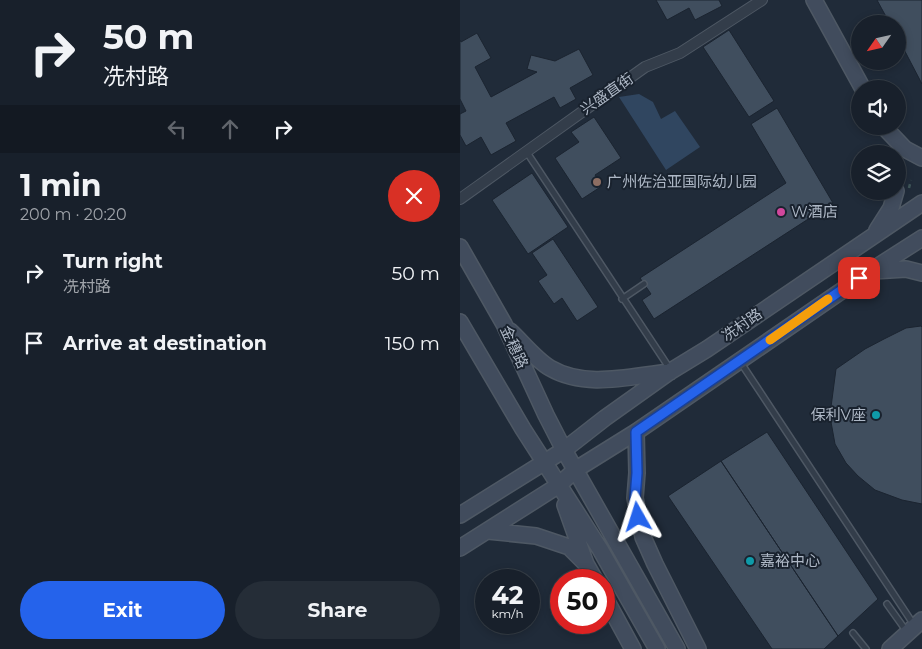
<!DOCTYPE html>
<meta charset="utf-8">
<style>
body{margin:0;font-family:Montserrat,"Noto Sans SC",sans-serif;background:#252d37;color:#f1f3f6;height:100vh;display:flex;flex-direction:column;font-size:19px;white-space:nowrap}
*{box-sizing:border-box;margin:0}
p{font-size:16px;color:#9fa3a9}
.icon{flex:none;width:28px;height:28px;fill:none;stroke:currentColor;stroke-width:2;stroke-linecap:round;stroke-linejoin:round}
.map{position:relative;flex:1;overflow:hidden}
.drawer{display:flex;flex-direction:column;background:#18202b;width:460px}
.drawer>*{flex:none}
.top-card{background:#18202b;color:#f1f3f6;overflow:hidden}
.needle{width:32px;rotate:236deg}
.fabs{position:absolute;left:391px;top:15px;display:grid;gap:10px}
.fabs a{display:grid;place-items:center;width:55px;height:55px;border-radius:50%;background:#18202b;box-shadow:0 2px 8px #0003,0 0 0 1px #363e47;font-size:25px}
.speed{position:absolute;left:15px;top:569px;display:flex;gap:10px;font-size:25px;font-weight:700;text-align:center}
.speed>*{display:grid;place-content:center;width:65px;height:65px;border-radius:50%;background:#18202b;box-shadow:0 2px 8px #0003,0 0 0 1px #363e47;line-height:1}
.speed small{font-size:12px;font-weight:400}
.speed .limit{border:8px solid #d22;background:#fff;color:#111}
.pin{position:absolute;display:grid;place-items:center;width:42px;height:42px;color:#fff;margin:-21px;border-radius:10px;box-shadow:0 2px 8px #0006}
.me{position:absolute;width:55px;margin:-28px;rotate:354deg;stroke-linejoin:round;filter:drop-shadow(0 0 4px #0008)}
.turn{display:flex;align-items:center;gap:18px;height:105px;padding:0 20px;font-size:22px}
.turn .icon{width:65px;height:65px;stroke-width:2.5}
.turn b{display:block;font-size:35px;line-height:42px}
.lanes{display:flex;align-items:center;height:48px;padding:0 20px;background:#0003;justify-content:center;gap:25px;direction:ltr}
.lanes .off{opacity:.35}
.round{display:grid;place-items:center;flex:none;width:52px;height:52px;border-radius:26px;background:#252d37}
.summary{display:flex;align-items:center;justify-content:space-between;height:85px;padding:0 20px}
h1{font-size:30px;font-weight:700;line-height:38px}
.cta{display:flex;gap:10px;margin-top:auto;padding:10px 20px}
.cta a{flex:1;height:58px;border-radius:30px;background:#2563eb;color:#fff;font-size:20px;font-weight:700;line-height:58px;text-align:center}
.cta a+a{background:#252d37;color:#f1f3f6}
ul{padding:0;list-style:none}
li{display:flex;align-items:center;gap:15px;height:70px;padding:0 20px}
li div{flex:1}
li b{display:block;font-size:19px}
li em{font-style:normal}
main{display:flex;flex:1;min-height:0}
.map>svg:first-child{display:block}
.water{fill:#304660}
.building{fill:#404e5e;stroke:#1b2430}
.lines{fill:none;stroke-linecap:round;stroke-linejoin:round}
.lane-casing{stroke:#4e5864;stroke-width:8}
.street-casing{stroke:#4e5864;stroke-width:12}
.secondary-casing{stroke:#4e5864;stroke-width:18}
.path{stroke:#3f5558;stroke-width:2.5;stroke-dasharray:4 4;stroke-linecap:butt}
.lane{stroke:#333d4a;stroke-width:5}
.street{stroke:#333d4a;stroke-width:10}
.secondary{stroke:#414c5d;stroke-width:15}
.route-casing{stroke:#184099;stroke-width:12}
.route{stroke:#2563eb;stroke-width:9}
.slow{stroke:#f59e0b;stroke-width:9}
.education-dot{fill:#8d6e63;stroke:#19222e;stroke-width:2}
.hotel-dot{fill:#d1479c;stroke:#19222e;stroke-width:2}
.culture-dot{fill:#0f9aa8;stroke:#19222e;stroke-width:2}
.labels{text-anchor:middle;stroke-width:4;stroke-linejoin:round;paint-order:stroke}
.street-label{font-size:15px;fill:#aeb8c6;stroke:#19222e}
.poi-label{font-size:15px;fill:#aeb8c6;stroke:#19222e;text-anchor:start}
</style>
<main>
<section class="drawer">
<div class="top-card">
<div class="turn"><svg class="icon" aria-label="right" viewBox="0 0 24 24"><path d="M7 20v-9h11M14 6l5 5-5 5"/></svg><div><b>50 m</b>冼村路</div></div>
<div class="lanes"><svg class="icon off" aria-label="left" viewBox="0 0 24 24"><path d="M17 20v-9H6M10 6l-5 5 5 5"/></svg><svg class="icon off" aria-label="ahead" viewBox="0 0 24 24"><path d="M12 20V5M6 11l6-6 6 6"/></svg><svg class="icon" aria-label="right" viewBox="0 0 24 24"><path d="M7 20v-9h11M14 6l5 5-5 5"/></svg></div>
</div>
<div class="summary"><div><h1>1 min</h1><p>200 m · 20:20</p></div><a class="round" style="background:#d93025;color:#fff"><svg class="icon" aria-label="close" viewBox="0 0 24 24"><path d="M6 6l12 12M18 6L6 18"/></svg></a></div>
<ul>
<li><svg class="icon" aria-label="right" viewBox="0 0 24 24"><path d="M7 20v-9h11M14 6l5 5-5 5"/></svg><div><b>Turn right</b><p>冼村路</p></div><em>50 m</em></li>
<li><svg class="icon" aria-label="arrive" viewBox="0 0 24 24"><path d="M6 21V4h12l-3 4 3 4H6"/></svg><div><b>Arrive at destination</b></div><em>150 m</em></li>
</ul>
<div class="cta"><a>Exit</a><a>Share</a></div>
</section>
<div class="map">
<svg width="462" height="649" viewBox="0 0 462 649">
<rect width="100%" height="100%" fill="#202b39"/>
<!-- water -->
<path class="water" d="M 179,94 L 193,102 L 201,119 L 215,111 L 240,147 L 206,170 L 159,97 Z"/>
<!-- building -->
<path class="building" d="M 196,0 L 259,0 L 262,6 L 235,20 L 229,8 L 207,20 Z
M 417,0 L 462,0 L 462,84 L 438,38 L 438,24 L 430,24 Z
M 269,30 L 314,101 L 289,117 L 243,47 Z
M 17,33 L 31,58 L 15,67 L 31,97 L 77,72 L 67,69 L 71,55 L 95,61 L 119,49 L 133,75 L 110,88 L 116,99 L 100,108 L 94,97 L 46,123 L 56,141 L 31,155 L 21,137 L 6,146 L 0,135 L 0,114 L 6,111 L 0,99 L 0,40 L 1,42 Z
M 317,108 L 373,203 L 194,319 L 182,300 L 191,294 L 180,278 L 326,183 L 291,124 Z
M 134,117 L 161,158 L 135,175 L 142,186 L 122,199 L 95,158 L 119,142 L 111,132 Z
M 72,173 L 108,227 L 68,254 L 32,200 Z
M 93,239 L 138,307 L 117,321 L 102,298 L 94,304 L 78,281 L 87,275 L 72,253 Z
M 461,326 L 462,327 L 462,504 L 442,500 L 415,490 L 398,476 L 386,463 L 375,444 L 371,422 L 371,407 L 376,369 L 405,349 L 424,339 L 446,328 Z
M 307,432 L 418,599 L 378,636 L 261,461 Z
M 261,461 L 378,636 L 364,649 L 312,649 L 208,496 Z"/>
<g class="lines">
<defs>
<path id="lane" d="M 66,151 L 210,369
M 162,299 L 184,284
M 281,363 L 454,625
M 427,604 L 447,632
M 393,633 L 406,649"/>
<path id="street" d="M 0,199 L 185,67 L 220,53 L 302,0"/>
<path id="secondary" d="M 354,0 L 403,89
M 425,128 L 445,149 L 462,158
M 417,230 L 431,208 L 436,191
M 0,247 L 44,324 L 86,415 L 104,450 L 217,649
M 413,271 L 446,269 L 462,273
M 0,322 L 63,429 L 140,549 L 197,649
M 50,331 C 62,342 76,360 90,368 C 126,389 170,376 210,372
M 176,432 L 177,473 L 175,498 L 183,537 L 195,564 L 238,649
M 105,505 L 126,564 L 135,580
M 0,515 L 104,450 L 145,418 L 211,371 L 247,349 L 462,203
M 28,531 L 76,536 L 109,547 L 126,564
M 0,548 L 99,485 L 115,470 L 176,432 L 409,272 L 462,238
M 144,596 L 173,649
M 430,649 L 462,620"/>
</defs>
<!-- lane casing -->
<use href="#lane" class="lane-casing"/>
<!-- street casing -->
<use href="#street" class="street-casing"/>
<!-- secondary casing -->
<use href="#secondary" class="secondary-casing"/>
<!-- path -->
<path class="path" d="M 449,188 L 451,180"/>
<!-- lane -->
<use href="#lane" class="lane"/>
<!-- street -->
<use href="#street" class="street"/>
<!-- secondary -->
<use href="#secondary" class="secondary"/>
</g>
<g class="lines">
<defs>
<path id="route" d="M 178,517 L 175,498 L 177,473 L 176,432 L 399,278"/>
</defs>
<!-- route casing -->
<use href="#route" class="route-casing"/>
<!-- route -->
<use href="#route" class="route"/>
<!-- slow -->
<path class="slow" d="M 310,340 L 368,299"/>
</g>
<!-- markers -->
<circle class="education-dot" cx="137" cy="182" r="5"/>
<circle class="hotel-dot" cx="321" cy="212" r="5"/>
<g class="culture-dot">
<circle cx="416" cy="415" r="5"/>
<circle cx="290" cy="561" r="5"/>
</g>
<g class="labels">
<!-- street labels -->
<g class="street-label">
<text transform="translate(147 94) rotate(-35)" y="5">兴盛直街</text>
<text transform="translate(282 325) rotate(-35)" y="5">冼村路</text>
<text transform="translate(54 347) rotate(65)" y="5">金穗路</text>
</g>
<!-- poi labels -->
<g class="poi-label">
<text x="147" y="187">广州佐治亚国际幼儿园</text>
<text x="331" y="217">W酒店</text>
<text x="406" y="420" text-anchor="end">保利V座</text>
<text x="300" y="566">嘉裕中心</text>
</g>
</g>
</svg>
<div class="fabs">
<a><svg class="needle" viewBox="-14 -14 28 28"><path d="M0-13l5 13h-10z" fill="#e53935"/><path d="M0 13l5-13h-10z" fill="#9fa3a9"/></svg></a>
<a><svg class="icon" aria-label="sound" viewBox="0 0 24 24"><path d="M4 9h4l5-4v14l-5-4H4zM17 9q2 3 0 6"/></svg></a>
<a><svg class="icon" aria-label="layers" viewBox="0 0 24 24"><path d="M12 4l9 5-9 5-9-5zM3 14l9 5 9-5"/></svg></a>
</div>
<div class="speed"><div>42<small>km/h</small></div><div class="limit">50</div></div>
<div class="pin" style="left:399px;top:278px;background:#d93025"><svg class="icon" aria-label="arrive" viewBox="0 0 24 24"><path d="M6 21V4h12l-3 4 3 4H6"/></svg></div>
<svg class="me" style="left:178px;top:517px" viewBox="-20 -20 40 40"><path d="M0-17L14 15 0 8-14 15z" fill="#2563eb" stroke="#fff" stroke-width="4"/></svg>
</div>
</main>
